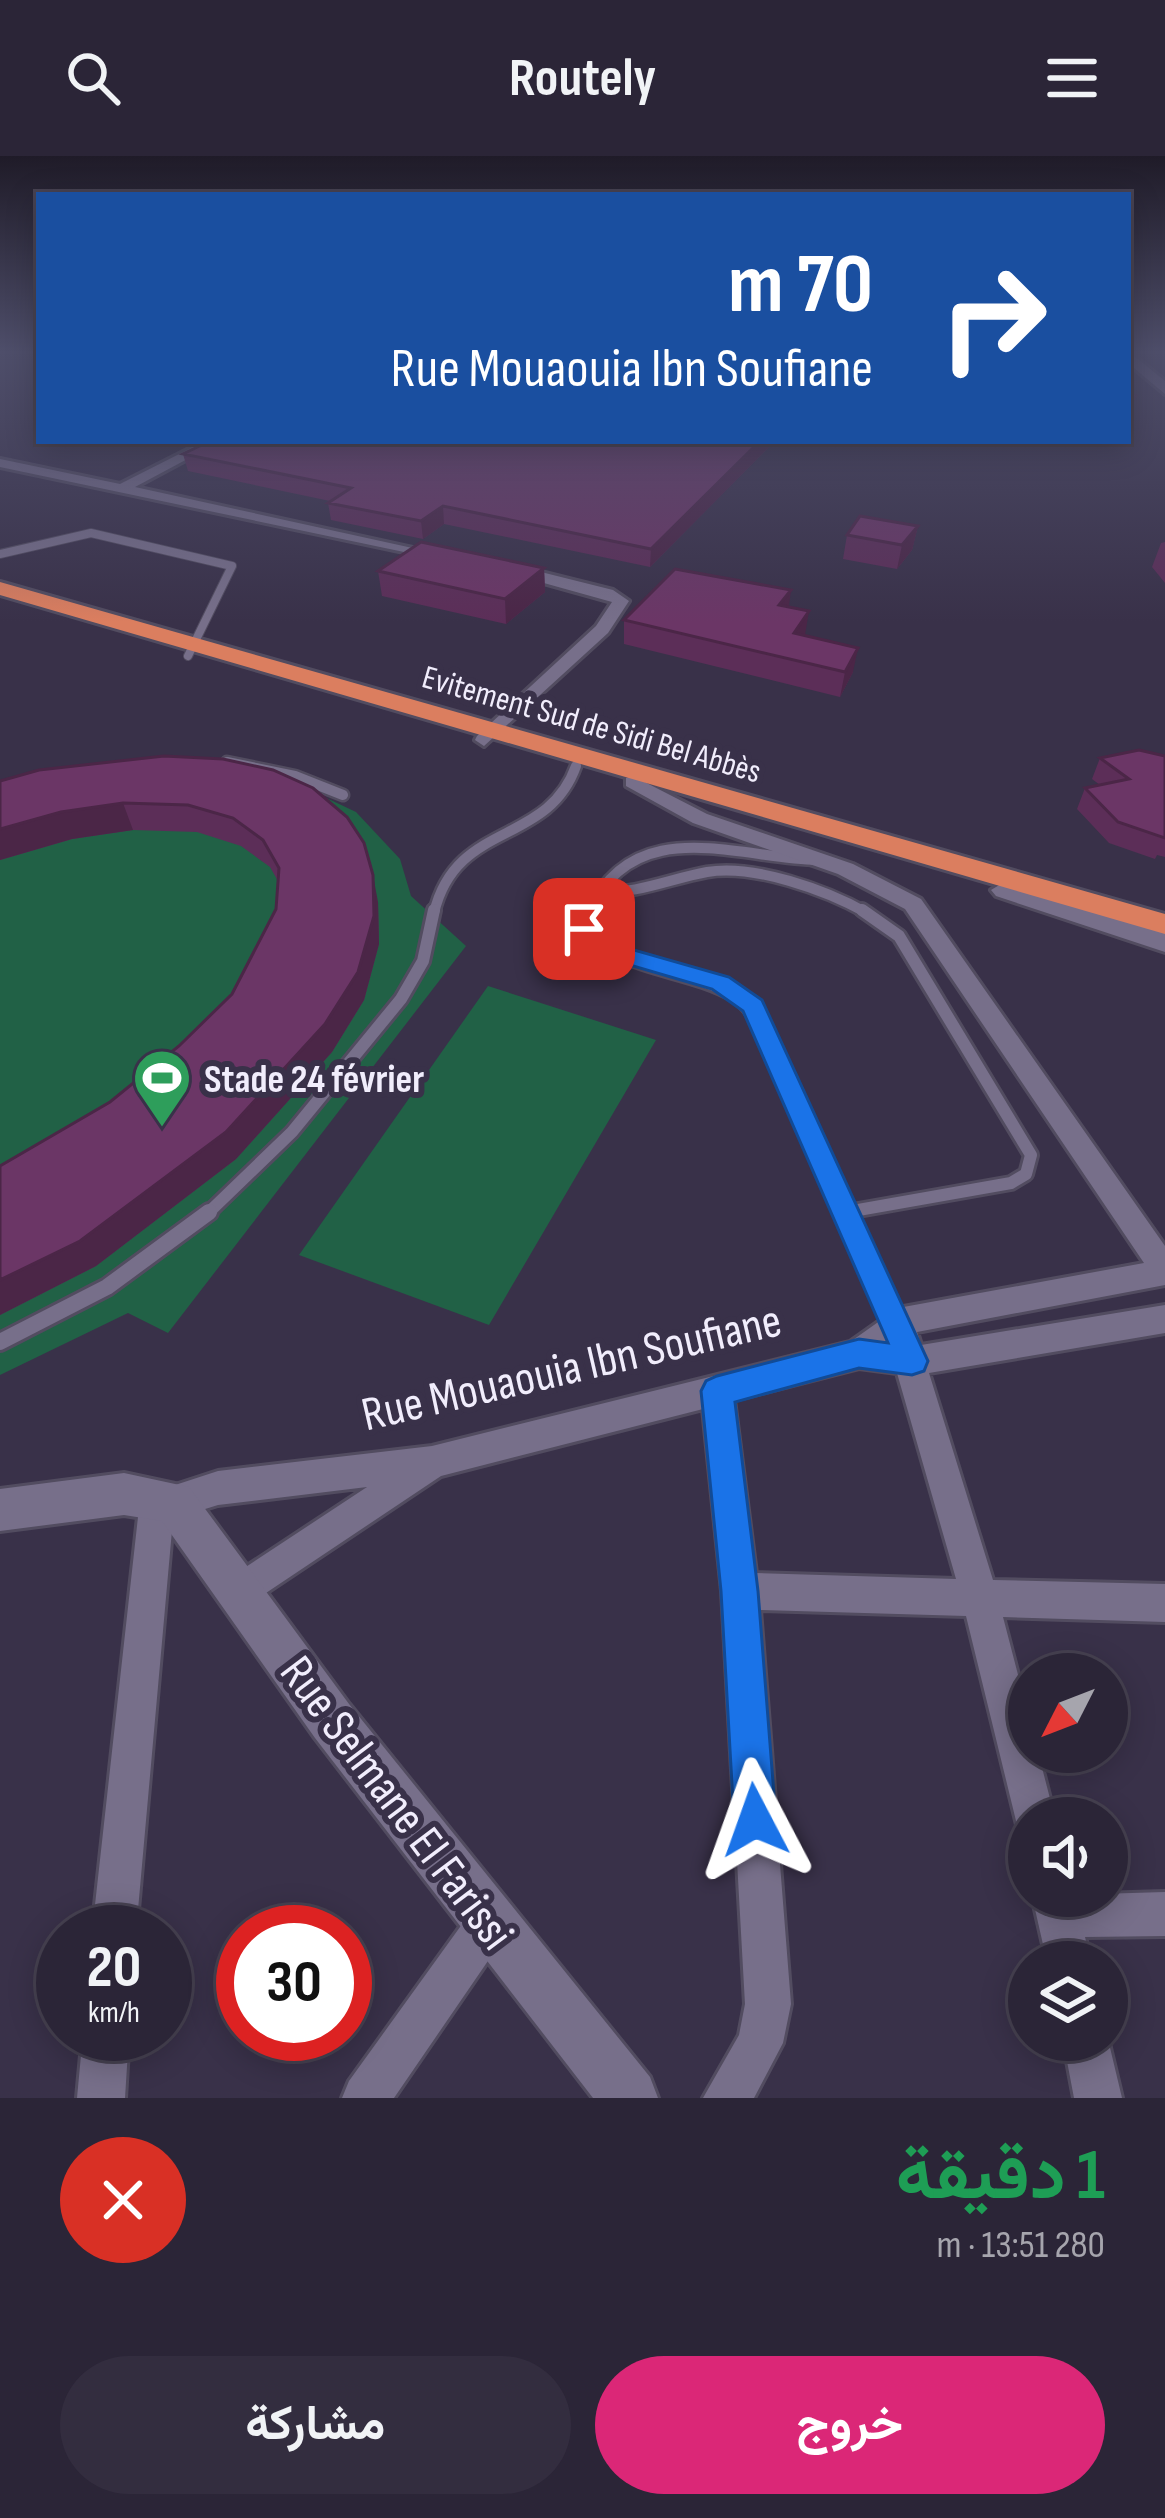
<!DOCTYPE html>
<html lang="ar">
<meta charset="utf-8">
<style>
body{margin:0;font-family:"Sofia Sans Condensed",Vazirmatn,sans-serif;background:#332d3f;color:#f1f3f6;direction:rtl;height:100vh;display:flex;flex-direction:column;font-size:45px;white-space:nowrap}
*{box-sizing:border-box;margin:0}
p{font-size:39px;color:#a6a5ad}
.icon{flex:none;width:66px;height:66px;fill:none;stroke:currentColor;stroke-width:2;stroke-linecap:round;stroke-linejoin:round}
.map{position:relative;height:1942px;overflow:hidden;direction:ltr}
.side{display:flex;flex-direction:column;background:#2b2537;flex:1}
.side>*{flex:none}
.hud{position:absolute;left:36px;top:36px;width:1095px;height:252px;border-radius:0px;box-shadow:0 6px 30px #0003,0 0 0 3px #474252;direction:rtl;background:#1a4fa0;color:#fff;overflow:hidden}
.needle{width:78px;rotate:228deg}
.tools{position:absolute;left:1008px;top:1497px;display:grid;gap:24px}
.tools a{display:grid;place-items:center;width:120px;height:120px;border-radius:50%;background:#2b2537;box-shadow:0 6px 30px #0003,0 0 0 3px #474252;font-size:60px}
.speed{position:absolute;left:36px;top:1749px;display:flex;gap:24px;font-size:60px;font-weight:700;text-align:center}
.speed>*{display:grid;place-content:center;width:156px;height:156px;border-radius:50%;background:#2b2537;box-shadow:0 6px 30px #0003,0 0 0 3px #474252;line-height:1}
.speed small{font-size:30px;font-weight:400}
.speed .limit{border:18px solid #d22;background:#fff;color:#111}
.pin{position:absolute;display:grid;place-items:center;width:102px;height:102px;color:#fff;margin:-51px;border-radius:24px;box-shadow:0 6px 18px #0006}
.me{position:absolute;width:132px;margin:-66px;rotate:356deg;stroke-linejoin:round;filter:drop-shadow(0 0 9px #0008)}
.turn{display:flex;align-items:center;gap:42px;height:252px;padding:0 60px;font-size:54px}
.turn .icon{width:156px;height:156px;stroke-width:2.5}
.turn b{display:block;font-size:84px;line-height:102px}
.round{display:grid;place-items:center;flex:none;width:126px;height:126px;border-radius:63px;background:#332d3f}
.summary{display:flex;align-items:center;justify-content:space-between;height:204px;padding:0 60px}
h1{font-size:72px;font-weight:700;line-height:90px;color:#1e9e55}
.primary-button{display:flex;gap:24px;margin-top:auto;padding:24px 60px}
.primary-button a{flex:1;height:138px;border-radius:72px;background:#db2777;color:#fff;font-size:48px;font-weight:700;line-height:138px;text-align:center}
.primary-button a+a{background:#332d3f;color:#f1f3f6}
header{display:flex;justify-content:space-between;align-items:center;height:156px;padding:0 60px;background:#2b2537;font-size:54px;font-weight:700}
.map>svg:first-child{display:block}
.green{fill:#216146}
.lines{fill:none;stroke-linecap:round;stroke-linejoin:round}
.service-far3-casing{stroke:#524c60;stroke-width:10}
.service-far2-casing{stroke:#524c60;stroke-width:15}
.service-far1-casing{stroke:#524c60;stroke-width:18}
.service-casing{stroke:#524c60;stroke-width:22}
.minor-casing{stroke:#524c60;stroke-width:6}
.tertiary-casing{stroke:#524c60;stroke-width:6}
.secondary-casing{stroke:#524c60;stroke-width:6}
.trunk-casing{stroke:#524c60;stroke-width:6}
.service-far3{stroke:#776f8a;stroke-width:8}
.service-far2{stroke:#776f8a;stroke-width:10}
.service-far1{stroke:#776f8a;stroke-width:12}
.service{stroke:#776f8a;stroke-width:16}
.minor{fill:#776f8a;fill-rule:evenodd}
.tertiary{fill:#776f8a;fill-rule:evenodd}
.secondary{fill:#776f8a;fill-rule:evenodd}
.trunk{fill:#db7e5f;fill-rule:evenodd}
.wall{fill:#5c2e58}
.shaded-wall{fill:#4b2647}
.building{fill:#6b3666;stroke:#4b2647;stroke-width:3}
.route{fill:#1a73e8;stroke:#114b97;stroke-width:3}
.labels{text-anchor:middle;stroke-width:12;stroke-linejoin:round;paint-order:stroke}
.far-street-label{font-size:33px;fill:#f1edfc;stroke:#393149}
.poi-label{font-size:39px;font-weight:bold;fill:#f1edfc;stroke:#393149;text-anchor:start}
.near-street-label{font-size:48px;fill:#f1edfc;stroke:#393149}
</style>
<header><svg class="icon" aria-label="menu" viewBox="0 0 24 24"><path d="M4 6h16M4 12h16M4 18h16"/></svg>Routely<svg class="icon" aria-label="search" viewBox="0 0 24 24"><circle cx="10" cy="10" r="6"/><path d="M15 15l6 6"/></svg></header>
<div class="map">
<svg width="1165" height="1942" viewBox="0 0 1165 1942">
<rect width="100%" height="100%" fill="#393149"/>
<!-- green -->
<path class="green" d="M 0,634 L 318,638 L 356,656 L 400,703 L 411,740 L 466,790 L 168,1177 L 128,1157 L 0,1219 Z
M 488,830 L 656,884 L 489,1169 L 299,1099 Z"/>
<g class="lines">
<defs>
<path id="service-far3" d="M 0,398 L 91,377 L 232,410 L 188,500"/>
<path id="service-far2" d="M 227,606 L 295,620 L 343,639
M 598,736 C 638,738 669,723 707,716 C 754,708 826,734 867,757
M 434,757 C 456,664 547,691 576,610
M 588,757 C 634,656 736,702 817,704"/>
<path id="service-far1" d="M 589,754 L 584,773 C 625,815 686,811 735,839 C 769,857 829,1016 849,1059
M 847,1056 L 1011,1027 L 1026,1018 L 1031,999 L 899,780 L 862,754
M 206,1059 L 292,976 L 401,843 L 423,805 L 434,754"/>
<path id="service" d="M 848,1056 L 898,1166
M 0,1186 L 107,1131 L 209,1056"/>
<path id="minor" d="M 205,285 L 221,285 L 135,331 L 449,400 L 442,404 L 0,311 L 0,303 L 120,328 Z
M 509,408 L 613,434 L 629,445 L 608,477 L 484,590 L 475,584 L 477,580 L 596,470 L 612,446 L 504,416 L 501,413 Z
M 633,620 L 707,658 L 853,708 L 921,743 L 1165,1090 L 1165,1129 L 917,1176 L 921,1189 L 1165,1149 L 1165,1177 L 929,1217 L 993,1424 L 1165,1428 L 1165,1466 L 1003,1461 L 1029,1561 L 1029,1596 L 1038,1596 L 1055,1662 L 1029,1662 L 1029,1681 L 1019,1677 L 966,1460 L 760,1454 L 791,1848 L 783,1887 L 754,1942 L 703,1942 L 739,1879 L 745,1848 L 722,1435 L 703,1253 L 441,1320 L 242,1453 L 229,1448 L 224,1435 L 229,1422 L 367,1331 L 218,1349 L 173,1363 L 136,1776 L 92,1776 L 140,1343 L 145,1331 L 157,1326 L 169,1331 L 218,1315 L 432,1290 L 850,1186 L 898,1152 L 1144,1107 L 905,753 L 838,718 L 693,667 L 626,630 L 626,622 ZM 859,1212 L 897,1217 L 956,1423 L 756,1417 L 734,1244 Z
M 1165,1736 L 1165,1780 L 1085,1781 L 1091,1806 L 1047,1806 L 1032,1740 Z
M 488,1746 L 503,1753 L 510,1768 L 503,1783 L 394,1942 L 342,1942 L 349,1925 L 473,1753 Z
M 83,1878 L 129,1878 L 125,1942 L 77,1942 Z
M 1107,1879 L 1122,1942 L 1074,1942 L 1063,1884 L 1107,1884 Z"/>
<path id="tertiary" d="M 124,1317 L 189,1331 L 349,1548 L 650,1921 L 658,1942 L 593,1942 L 315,1582 L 162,1365 L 124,1359 L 0,1375 L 0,1333 Z"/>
<path id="secondary" d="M 1128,195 L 1165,225 L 1165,238 L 1128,207 Z
M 1006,725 L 1165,775 L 1165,796 L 996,740 L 991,734 Z"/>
<path id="trunk" d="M 0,426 L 1165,758 L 1165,778 L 0,439 Z"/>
</defs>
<!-- service-far3 casing -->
<use href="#service-far3" class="service-far3-casing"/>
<!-- service-far2 casing -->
<use href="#service-far2" class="service-far2-casing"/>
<!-- service-far1 casing -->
<use href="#service-far1" class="service-far1-casing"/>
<!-- service casing -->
<use href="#service" class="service-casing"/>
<!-- minor casing -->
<use href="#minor" class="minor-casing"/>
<!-- tertiary casing -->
<use href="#tertiary" class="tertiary-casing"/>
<!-- secondary casing -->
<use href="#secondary" class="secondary-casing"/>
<!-- trunk casing -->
<use href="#trunk" class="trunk-casing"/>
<!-- service-far3 -->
<use href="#service-far3" class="service-far3"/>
<!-- service-far2 -->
<use href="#service-far2" class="service-far2"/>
<!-- service-far1 -->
<use href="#service-far1" class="service-far1"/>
<!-- service -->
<use href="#service" class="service"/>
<!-- minor -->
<use href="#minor" class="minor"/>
<!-- tertiary -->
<use href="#tertiary" class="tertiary"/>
<!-- secondary -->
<use href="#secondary" class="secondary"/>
<!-- trunk -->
<use href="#trunk" class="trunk"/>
</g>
<!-- wall -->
<path class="wall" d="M 210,285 L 775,285 L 650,411 L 444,368 L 423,383 L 331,364 L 328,347 L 330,345 L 188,315 L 183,298 Z
M 918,370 L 912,394 L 897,413 L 843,403 L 847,379 Z
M 1165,386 L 1165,427 L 1152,411 L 1161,387 Z
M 544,412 L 545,436 L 506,468 L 382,440 L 378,415 Z
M 788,451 L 805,480 L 853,516 L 840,541 L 624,488 L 624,464 Z
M 164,600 L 378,746 L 379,788 L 364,844 L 332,896 L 236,1003 L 96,1110 L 0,1159 L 0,1010 L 110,946 L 179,890 L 232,838 L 276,753 L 278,725 L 270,711 L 241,690 L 197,676 L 133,674 L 72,683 L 0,704 L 0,625 Z
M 1165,600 L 1165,701 L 1157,699 L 1155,703 L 1109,687 L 1077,653 L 1085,632 L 1100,629 L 1092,623 L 1100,602 Z"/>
<!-- shaded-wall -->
<path class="shaded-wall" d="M 760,285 L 775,285 L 650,411 L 651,393 Z
M 443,350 L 444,368 L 423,383 L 421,365 Z
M 918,370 L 912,394 L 897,413 L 902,389 Z
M 544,412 L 545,436 L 506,468 L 505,443 Z
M 791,434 L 788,458 L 779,449 Z
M 809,455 L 805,479 L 794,477 Z
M 858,492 L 853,516 L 840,541 L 845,516 Z
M 123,647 L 133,674 L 72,683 L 0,704 L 0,673 L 61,656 Z
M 373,719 L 378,746 L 379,788 L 364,844 L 332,896 L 236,1003 L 96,1110 L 0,1159 L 0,1124 Z"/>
<!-- building -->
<path class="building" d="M 1128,238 L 1136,240 L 1128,251 Z
M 210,285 L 760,285 L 651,393 L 443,350 L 421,365 L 328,347 L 351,332 L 183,298 Z
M 860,360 L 918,370 L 902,389 L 847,379 Z
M 421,386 L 544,412 L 505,443 L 378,415 Z
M 675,413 L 791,434 L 779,449 L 809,455 L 794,477 L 858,492 L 845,516 L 624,464 Z
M 1139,594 L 1165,600 L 1165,682 L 1118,666 L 1085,632 L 1129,623 L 1100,602 Z
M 164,600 L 223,603 L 273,614 L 313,632 L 347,661 L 364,687 L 373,719 L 374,760 L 358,816 L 325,868 L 226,976 L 80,1085 L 0,1124 L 0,1010 L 110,946 L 179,890 L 232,838 L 276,753 L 279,712 L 263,684 L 233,662 L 188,649 L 123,647 L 61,656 L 0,673 L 0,625 L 39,614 Z"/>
<!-- sky -->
<linearGradient id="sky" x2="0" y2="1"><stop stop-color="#1f1b28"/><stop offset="0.42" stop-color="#4e4e6a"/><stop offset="1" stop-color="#4e4e6a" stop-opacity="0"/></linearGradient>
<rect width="1165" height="466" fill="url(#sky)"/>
<!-- route -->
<path class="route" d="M 584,766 L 616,789 L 729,821 L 762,844 L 928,1205 L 924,1215 L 912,1219 L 859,1212 L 735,1246 L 758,1435 L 776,1664 L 770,1679 L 755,1685 L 741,1679 L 734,1664 L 721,1435 L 701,1235 L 706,1225 L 717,1220 L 859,1183 L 888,1187 L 743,855 L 712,833 L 599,800 L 572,773 Z"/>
<!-- icons -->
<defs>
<symbol id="stadium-pin" viewBox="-11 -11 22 30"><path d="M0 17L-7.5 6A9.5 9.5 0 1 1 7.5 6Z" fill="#2e9e5b" stroke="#393149"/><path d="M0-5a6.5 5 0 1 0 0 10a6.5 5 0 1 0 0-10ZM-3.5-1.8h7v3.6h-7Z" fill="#fff"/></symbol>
</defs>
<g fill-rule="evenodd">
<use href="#stadium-pin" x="129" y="889" width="66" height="90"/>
</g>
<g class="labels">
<!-- far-street labels -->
<g class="far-street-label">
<text transform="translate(592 567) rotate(16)" y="12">Evitement Sud de Sidi Bel Abbès</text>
</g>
<!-- poi labels -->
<g class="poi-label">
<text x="204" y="936">Stade 24 février</text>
</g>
<!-- near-street labels -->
<g class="near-street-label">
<text transform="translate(571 1210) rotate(-13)" y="17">Rue Mouaouia Ibn Soufiane</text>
<text transform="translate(398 1646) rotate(53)" y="17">Rue Selmane El Farissi</text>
</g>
</g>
</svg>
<div class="tools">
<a><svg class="needle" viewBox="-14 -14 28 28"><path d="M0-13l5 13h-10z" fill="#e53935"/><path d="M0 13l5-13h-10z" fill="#a6a5ad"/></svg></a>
<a><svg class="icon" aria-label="sound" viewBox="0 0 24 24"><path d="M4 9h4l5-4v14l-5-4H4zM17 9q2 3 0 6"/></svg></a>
<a><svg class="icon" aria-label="layers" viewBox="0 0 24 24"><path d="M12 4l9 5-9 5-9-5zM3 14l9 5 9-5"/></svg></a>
</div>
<div class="speed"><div>20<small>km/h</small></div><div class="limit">30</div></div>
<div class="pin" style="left:584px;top:773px;background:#d93025"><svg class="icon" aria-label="arrive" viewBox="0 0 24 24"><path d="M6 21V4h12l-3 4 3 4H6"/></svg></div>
<svg class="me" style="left:755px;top:1664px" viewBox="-20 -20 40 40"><path d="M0-17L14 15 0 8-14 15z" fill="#1a73e8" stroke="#fff" stroke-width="4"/></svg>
<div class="hud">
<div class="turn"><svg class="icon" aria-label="right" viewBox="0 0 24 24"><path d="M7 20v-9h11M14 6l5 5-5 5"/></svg><div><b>70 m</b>Rue Mouaouia Ibn Soufiane</div></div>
</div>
</div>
<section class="side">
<div class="summary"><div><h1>1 دقيقة</h1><p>280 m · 13:51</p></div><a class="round" style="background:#d93025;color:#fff"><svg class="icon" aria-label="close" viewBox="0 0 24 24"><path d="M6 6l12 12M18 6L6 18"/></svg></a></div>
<div class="primary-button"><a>خروج</a><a>مشاركة</a></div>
</section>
